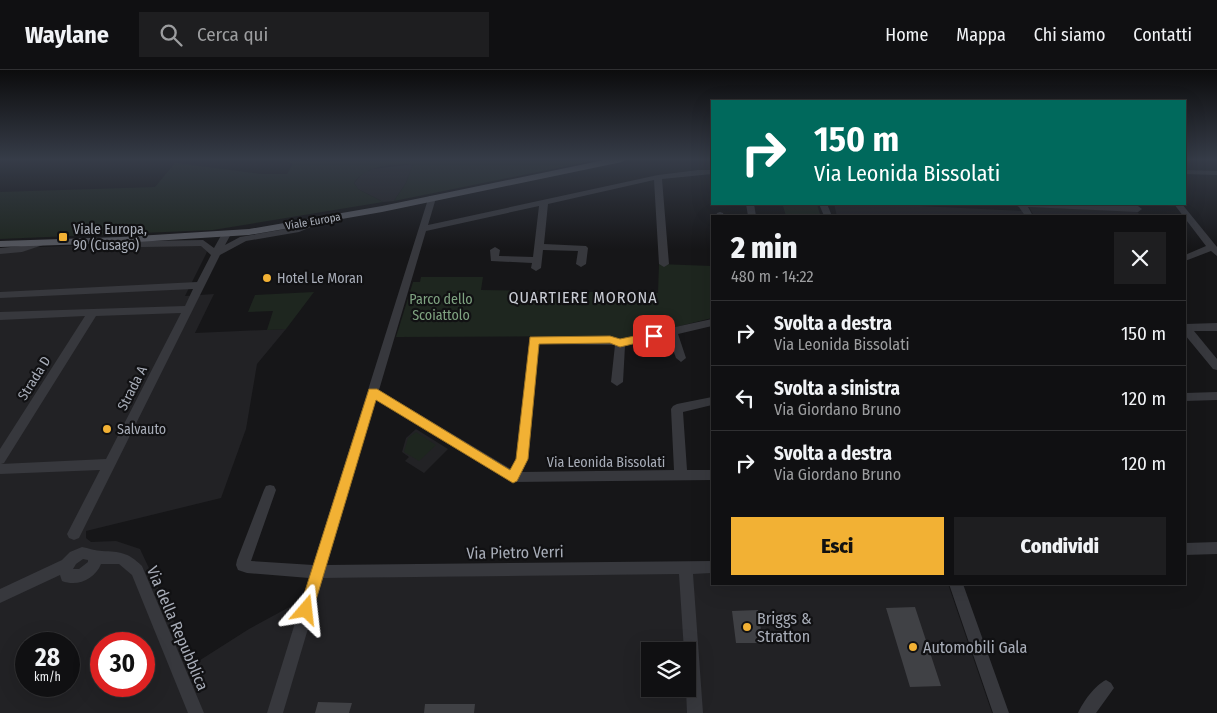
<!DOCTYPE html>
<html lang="it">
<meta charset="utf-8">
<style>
body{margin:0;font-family:"Fira Sans Condensed",sans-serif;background:#1e1e20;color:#f1f3f6;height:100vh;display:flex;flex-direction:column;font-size:19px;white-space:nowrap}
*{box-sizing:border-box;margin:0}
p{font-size:16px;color:#9c9d9f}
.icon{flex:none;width:28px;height:28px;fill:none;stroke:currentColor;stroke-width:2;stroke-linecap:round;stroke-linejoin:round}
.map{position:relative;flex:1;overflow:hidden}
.details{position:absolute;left:711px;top:145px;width:475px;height:370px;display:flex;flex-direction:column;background:#101012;border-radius:0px;box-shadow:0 5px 20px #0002,0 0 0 1px #303032}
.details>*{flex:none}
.guide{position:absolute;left:711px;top:30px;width:475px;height:105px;border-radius:0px;box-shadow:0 5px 20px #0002,0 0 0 1px #303032;background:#00695c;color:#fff;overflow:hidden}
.fabs{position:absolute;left:641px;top:572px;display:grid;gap:10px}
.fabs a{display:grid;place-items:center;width:55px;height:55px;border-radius:0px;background:#101012;box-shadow:0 5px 20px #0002,0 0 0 1px #303032;font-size:25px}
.speed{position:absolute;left:15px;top:562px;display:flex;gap:10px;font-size:25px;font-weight:700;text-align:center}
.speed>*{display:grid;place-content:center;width:65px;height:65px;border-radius:50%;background:#101012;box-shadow:0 5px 20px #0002,0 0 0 1px #303032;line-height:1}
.speed small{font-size:12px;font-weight:400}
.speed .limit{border:8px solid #d22;background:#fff;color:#111}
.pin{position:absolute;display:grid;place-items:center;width:42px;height:42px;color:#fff;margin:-21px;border-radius:10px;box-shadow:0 2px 8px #0006}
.me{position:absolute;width:55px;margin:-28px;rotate:17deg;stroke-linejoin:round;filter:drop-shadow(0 0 4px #0008)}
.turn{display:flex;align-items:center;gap:18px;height:105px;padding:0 20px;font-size:22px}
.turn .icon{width:65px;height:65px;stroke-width:2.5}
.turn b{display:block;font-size:35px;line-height:42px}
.round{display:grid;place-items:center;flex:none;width:52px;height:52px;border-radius:0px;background:#1e1e20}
.summary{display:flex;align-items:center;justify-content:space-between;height:85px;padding:0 20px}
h1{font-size:30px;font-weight:800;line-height:38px}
.button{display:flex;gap:10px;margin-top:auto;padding:10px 20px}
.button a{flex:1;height:58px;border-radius:0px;background:#f2b134;color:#111;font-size:20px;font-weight:800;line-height:58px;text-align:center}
.button a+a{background:#1e1e20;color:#f1f3f6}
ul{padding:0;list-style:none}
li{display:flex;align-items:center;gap:15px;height:65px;padding:0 20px;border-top:1px solid #303032}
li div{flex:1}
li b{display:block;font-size:19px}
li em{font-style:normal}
header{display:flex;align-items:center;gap:30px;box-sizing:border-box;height:70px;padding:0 25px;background:#101012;border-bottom:1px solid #303032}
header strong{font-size:24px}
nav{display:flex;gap:28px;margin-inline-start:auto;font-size:18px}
.search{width:350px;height:45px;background:#1e1e20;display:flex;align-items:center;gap:12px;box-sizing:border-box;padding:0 18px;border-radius:0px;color:#9c9d9f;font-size:19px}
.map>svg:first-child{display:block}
.built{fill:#222225;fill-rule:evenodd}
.green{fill:#1e261f}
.building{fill:#404145}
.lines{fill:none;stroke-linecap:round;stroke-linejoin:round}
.minor{fill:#37383d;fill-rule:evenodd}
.major{fill:#53555c;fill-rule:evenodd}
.route{fill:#f2b134;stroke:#9d7322}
.poi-dot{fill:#f2b134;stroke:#111113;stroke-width:2}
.labels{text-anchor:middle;stroke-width:4.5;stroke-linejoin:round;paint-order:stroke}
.far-street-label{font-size:11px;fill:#a8adb8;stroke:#111113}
.poi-label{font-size:14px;fill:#a8adb8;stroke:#111113;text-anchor:start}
.park-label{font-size:14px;fill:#7fa381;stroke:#111113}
.street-label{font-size:14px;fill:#a8adb8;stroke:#111113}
.quarter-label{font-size:16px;letter-spacing:1px;fill:#c9ccd4;stroke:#111113}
.near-street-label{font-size:16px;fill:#a8adb8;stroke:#111113}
.near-poi-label{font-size:16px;fill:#a8adb8;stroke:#111113;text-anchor:start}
</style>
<header>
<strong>Waylane</strong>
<div class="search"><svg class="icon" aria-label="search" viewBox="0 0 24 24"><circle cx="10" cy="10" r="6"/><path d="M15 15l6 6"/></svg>Cerca qui</div>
<nav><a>Home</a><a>Mappa</a><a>Chi siamo</a><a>Contatti</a></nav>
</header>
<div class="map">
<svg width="1217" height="643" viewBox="0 0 1217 643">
<rect width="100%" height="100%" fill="#161618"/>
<!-- built -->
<path class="built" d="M 413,94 L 406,113 L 394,131 L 383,132 L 358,119 L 354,113 L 363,103 L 373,99 Z
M 834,134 L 879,134 L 1022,141 L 1024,146 L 837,146 Z
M 1029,137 L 1137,141 L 1140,146 L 1034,146 Z
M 131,174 L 198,174 L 204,177 L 207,181 L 206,184 L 185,226 L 214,224 L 195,263 L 286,259 L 257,294 L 246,359 L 221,428 L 86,461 L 86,468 L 91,472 L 116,471 L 140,479 L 194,594 L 249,559 L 304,529 L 310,508 L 712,503 L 712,514 L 948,514 L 992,643 L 0,643 L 0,182 L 36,177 ZM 26,574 L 69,574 L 69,616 L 26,616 ZM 101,574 L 144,574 L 144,616 L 101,616 ZM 650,581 L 688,581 L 688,619 L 650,619 Z
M 416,359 L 448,379 L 424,403 L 405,391 L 409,387 L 402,382 L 406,368 Z"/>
<!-- green -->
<path class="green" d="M 284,89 L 602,89 L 394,131 L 406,113 L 413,94 C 393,94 366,95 354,113 L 358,119 L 383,132 L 213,160 L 0,169 L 0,122 L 155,117 L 175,93 L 262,104 L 287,104 L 293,94 Z
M 778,134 L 817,134 L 820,144 L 812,144 L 813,146 L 786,146 L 783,136 L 779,136 Z
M 659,194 L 712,196 L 712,248 L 624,270 L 608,266 L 396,267 L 413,212 L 420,212 L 421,207 L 483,207 L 481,220 L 658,223 Z
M 314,222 L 286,259 L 267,260 L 273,241 L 248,242 L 255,225 Z
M 416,362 L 436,375 L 419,391 L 404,382 L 408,368 Z"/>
<!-- building -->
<path class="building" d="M 915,537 L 941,616 L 910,617 L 886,538 Z
M 758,540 L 763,573 L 736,573 L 732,541 Z
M 318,632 L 352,633 L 349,643 L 315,643 Z
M 425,634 L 475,634 L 474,643 L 424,643 Z"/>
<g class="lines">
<!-- minor -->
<path class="minor" d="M 698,100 L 712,100 L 712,104 L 662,109 L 669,194 L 664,197 L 659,194 L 654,110 L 548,134 L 544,174 L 586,176 L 588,178 L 586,194 L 581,197 L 576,194 L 578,181 L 543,180 L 541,198 L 536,201 L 531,198 L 532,193 L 491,191 L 490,180 L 495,177 L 500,180 L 499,186 L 533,187 L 539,136 L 426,161 L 379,320 L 511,399 L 516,389 L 530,267 L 610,266 L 620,269 L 712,249 L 712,256 L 678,264 L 686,288 L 681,292 L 676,288 L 668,266 L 625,276 L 623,312 L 617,316 L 611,312 L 615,275 L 539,274 L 528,389 L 522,402 L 674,400 L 671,339 L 673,336 L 677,334 L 712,327 L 712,335 L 683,342 L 687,400 L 712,400 L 712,410 L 513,412 L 376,329 L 327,495 L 712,491 L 712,503 L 693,504 L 703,643 L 687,643 L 686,619 L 688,619 L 688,581 L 684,581 L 679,504 L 323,508 L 283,643 L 267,643 L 309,508 L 247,503 L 238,500 L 236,495 L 237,490 L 264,420 L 266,416 L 270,415 L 274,416 L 276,420 L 251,491 L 313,495 L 429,126 L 435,126 L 436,128 L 428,155 L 658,105 Z
M 1185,100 L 1217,101 L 1217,105 L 1185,104 Z
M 746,134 L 754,134 L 756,146 L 748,146 Z
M 819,134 L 827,134 L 832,146 L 824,146 Z
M 1014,134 L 1138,136 L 1142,139 L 1138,142 L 1028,137 L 1033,146 L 1025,146 L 1019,137 Z
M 1174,134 L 1182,134 L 1217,177 L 1217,186 L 1211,181 L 1185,191 L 1185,185 L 1206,176 Z
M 720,142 L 723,143 L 724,146 L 716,146 L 717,143 Z
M 320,147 L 323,148 L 323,152 L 299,162 L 246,171 L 220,185 L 79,468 L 74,470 L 69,468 L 67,464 L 100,400 L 0,404 L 0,379 L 85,246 L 0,250 L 0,242 L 185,236 L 193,219 L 0,228 L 0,222 L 197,212 L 211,185 L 201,176 L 142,177 L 131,175 L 127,169 L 132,166 L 137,171 L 142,171 L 203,170 L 214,178 L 223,162 L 229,162 L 231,164 L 225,175 L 240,167 L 297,157 ZM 181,243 L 106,389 L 1,394 L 4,393 L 96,246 Z
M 40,170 L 43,171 L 43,175 L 22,182 L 0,184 L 0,178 L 21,176 Z
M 1217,253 L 1217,261 L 1194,261 L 1217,289 L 1217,300 L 1213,299 L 1185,265 L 1185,254 Z
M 1217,322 L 1217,330 L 1185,331 L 1185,323 Z
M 1217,472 L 1217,484 L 1185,485 L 1185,473 Z
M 82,477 C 88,478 96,481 102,481 C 120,482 128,482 142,496 L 204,643 L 188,643 L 132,505 L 119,494 L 101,494 C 95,509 78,517 62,511 L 60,505 L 0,533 L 0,519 L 62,490 L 70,482 ZM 83,489 L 88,490 L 88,492 L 79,499 L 73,499 L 76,494 Z
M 949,514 L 963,514 L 1009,643 L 993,643 Z
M 1106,610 L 1111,613 L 1114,618 L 1096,643 L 1078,643 C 1083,632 1095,615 1106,610 Z"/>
<!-- major -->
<path class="major" d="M 609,89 L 627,89 L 622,92 L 382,142 L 249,165 L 121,173 L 0,177 L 0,171 L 121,167 L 249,159 L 382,136 Z"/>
</g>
<!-- sky -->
<linearGradient id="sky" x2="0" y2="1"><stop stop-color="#0c0c0d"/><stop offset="0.5" stop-color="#363c48"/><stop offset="1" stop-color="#363c48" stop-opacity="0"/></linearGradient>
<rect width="1217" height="179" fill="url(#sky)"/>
<!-- route -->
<path class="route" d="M 654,262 L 660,266 L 658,268 L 620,277 L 610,273 L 539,274 L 528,389 L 517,411 L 513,413 L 376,330 L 313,540 L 311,545 L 306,547 L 301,545 L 299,540 L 369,319 L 377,319 L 510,400 L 516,389 L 530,267 L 610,266 L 620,269 Z"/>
<!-- markers -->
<g class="poi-dot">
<rect x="58" y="162" width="10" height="10" rx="2.5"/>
<circle cx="267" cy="208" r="5"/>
<circle cx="107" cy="359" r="5"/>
<circle cx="747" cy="557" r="5"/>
<circle cx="913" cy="577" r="5"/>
</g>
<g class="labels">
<!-- far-street labels -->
<g class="far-street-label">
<text transform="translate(313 151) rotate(-10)" y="4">Viale Europa</text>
</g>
<!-- poi labels -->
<g class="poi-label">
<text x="73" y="164">Viale Europa,<tspan x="73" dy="16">90 (Cusago)</tspan></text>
<text x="277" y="213">Hotel Le Moran</text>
<text x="117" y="364">Salvauto</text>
</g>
<!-- park labels -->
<g class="park-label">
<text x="441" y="234">Parco dello<tspan x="441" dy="16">Scoiattolo</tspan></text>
</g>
<!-- street labels -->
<g class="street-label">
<text transform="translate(34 308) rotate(-58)" y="5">Strada D</text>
<text transform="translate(132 318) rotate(-63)" y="5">Strada A</text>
<text x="606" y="397">Via Leonida Bissolati</text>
</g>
<!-- quarter labels -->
<g class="quarter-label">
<text x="583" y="233">QUARTIERE MORONA</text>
</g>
<!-- near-street labels -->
<g class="near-street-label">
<text transform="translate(515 482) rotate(-1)" y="6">Via Pietro Verri</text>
<text transform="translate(178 558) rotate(67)" y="6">Via della Repubblica</text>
</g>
<!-- near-poi labels -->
<g class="near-poi-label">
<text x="757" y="554">Briggs &amp;<tspan x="757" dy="18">Stratton</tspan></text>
<text x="923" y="583">Automobili Gala</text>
</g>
</g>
</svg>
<div class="fabs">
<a><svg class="icon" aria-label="layers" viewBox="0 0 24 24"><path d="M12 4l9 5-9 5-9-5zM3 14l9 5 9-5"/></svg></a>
</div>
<div class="speed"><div>28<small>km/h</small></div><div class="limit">30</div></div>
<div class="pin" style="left:654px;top:266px;background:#d93025"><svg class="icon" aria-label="arrive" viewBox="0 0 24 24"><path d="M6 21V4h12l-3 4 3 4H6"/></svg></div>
<svg class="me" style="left:306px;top:540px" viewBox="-20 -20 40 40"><path d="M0-17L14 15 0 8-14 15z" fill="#f2b134" stroke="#fff" stroke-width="4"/></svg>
<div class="guide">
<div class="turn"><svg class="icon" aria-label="right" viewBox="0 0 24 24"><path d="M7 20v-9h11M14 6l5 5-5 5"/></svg><div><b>150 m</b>Via Leonida Bissolati</div></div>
</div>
<section class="details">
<div class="summary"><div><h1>2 min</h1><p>480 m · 14:22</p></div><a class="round"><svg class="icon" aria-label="close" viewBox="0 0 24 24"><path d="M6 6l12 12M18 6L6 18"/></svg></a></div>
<ul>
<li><svg class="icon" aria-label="right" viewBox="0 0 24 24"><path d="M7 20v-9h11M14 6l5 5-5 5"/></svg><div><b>Svolta a destra</b><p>Via Leonida Bissolati</p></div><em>150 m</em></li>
<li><svg class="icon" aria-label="left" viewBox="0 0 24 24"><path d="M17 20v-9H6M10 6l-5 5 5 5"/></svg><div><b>Svolta a sinistra</b><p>Via Giordano Bruno</p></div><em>120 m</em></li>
<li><svg class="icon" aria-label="right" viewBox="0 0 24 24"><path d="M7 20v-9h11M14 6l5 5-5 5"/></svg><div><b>Svolta a destra</b><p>Via Giordano Bruno</p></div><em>120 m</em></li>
</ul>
<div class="button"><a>Esci</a><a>Condividi</a></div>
</section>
</div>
